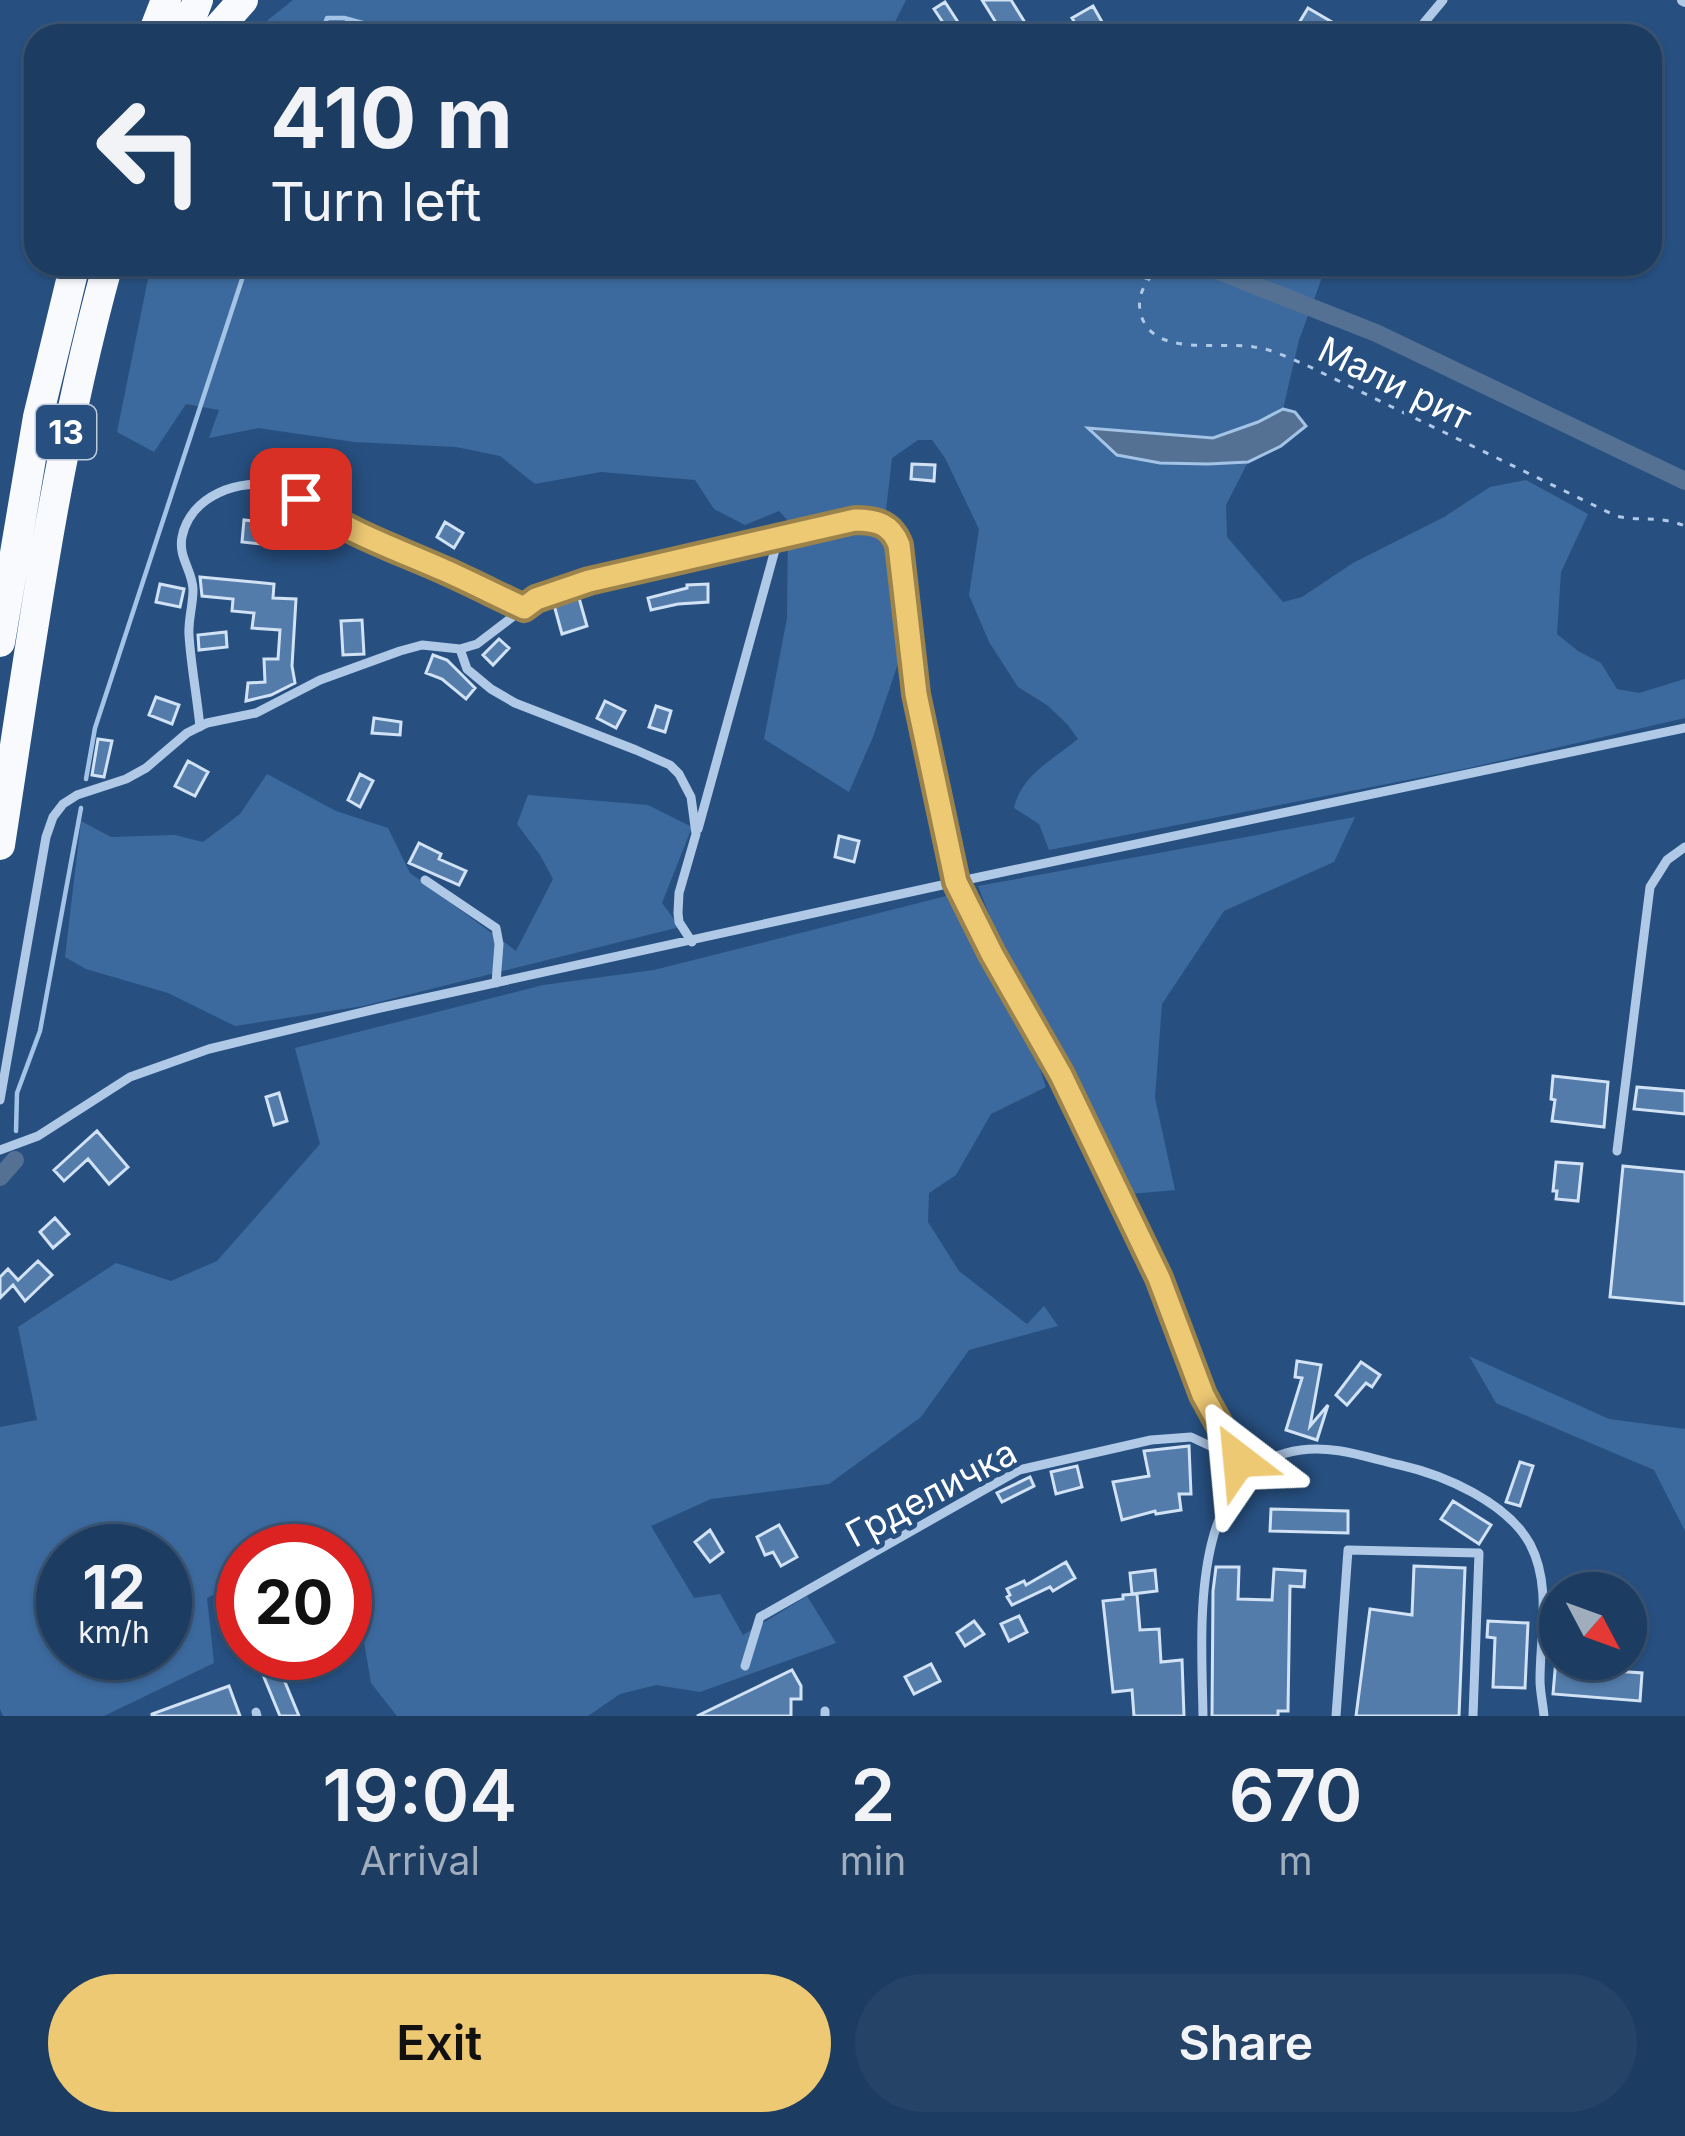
<!DOCTYPE html>
<meta charset="utf-8">
<style>
body{margin:0;font-family:Inter,sans-serif;background:#254367;color:#f1f3f6;height:100vh;display:flex;flex-direction:column;font-size:45px;white-space:nowrap}
*{box-sizing:border-box;margin:0}
p{font-size:39px;color:#a0adbd}
.icon{flex:none;width:66px;height:66px;fill:none;stroke:currentColor;stroke-width:2;stroke-linecap:round;stroke-linejoin:round}
.map{position:relative;height:1716px;overflow:hidden}
.details{display:flex;flex-direction:column;background:#1d3c61;flex:1}
.details>*{flex:none}
.banner{position:absolute;left:24px;top:24px;width:1638px;height:252px;border-radius:36px;box-shadow:0 3px 9px #0004,0 0 0 3px #3b5676;background:#1d3c61;color:#f1f3f6;overflow:hidden}
.needle{width:78px;rotate:131deg}
.controls{position:absolute;left:1539px;top:1572px;display:grid;gap:24px}
.controls a{display:grid;place-items:center;width:108px;height:108px;border-radius:50%;background:#1d3c61;box-shadow:0 3px 9px #0004,0 0 0 3px #3b5676;font-size:60px}
.speed{position:absolute;left:36px;top:1524px;display:flex;gap:24px;font-size:60px;font-weight:700;text-align:center}
.speed>*{display:grid;place-content:center;width:156px;height:156px;border-radius:50%;background:#1d3c61;box-shadow:0 3px 9px #0004,0 0 0 3px #3b5676;line-height:1}
.speed small{font-size:30px;font-weight:400}
.speed .limit{border:18px solid #d22;background:#fff;color:#111}
.pin{position:absolute;display:grid;place-items:center;width:102px;height:102px;color:#fff;margin:-51px;border-radius:24px;box-shadow:0 6px 18px #0006}
.me{position:absolute;width:132px;margin:-66px;rotate:331deg;stroke-linejoin:round;filter:drop-shadow(0 0 9px #0008)}
.turn{display:flex;align-items:center;gap:42px;height:252px;padding:0 48px;font-size:54px}
.turn .icon{width:156px;height:156px;stroke-width:2.5}
.turn b{display:block;font-size:84px;line-height:102px}
.eta{display:flex;justify-content:space-evenly;align-items:center;height:204px;text-align:center}
.eta b{font-size:72px;font-weight:600;line-height:84px}
.button{display:flex;gap:24px;margin-top:auto;padding:24px 48px}
.button a{flex:1;height:138px;border-radius:72px;background:#eec974;color:#111;font-size:48px;font-weight:600;line-height:138px;text-align:center}
.button a+a{background:#254367;color:#f1f3f6}
.map>svg:first-child{display:block}
.green{fill:#3c6a9e;fill-rule:evenodd}
.water{fill:#547194;stroke:#a3c4e6;stroke-width:3}
.lines{fill:none;stroke-linecap:round;stroke-linejoin:round}
.stream{stroke:#a3c4e6;stroke-width:4.5}
.canal{stroke:#547194;stroke-width:18}
.building{fill:#537cab;stroke:#d2e2f5;stroke-width:3}
.path{stroke:#afc9e6;stroke-width:3;stroke-dasharray:6 9;stroke-linecap:butt}
.service{stroke:#afc9e6;stroke-width:9}
.minor{stroke:#afc9e6;stroke-width:12}
.trunk{stroke:#f8fafe;stroke-width:30}
.route-casing{stroke:#9b834b;stroke-width:30}
.route{stroke:#eec974;stroke-width:21}
.labels{text-anchor:middle;stroke-width:10;stroke-linejoin:round;paint-order:stroke}
.shield{fill:#275081;stroke:#becad9;stroke-width:3}
.shield-label{font-size:33px;font-weight:bold;fill:#fff}
.street-label{font-size:36px;fill:#fff;stroke:#275081}
</style>
<div class="map">
<svg width="1685" height="1716" viewBox="0 0 1685 1716">
<rect width="100%" height="100%" fill="#275081"/>
<!-- green -->
<path class="green" d="M 293,0 L 906,0 L 895,22 L 928,36 L 248,36 Z
M 151,264 L 1327,264 L 1299,340 L 1283,409 L 1258,422 L 1213,438 L 1090,430 L 1117,455 L 1160,463 L 1248,462 L 1226,505 L 1227,537 L 1283,602 L 1302,597 L 1353,563 L 1444,517 L 1490,487 L 1526,480 L 1588,514 L 1561,572 L 1557,634 L 1578,651 L 1601,663 L 1617,689 L 1639,693 L 1685,679 L 1685,718 L 1464,769 L 1049,850 L 1039,824 L 1014,808 C 1021,775 1054,759 1078,739 L 1067,724 L 1047,705 L 1018,687 L 989,642 L 969,595 L 979,529 L 945,458 L 932,440 L 918,440 L 892,458 L 886,510 L 875,529 L 888,540 L 903,649 L 873,737 L 849,792 L 764,739 L 787,618 L 788,521 L 779,511 L 745,525 L 714,509 L 695,480 L 601,472 L 535,484 L 500,456 L 456,447 L 354,442 L 258,428 L 209,438 L 219,410 L 186,404 L 154,452 L 117,432 Z
M 267,774 L 336,811 L 388,828 L 410,873 L 516,951 L 553,879 L 540,855 L 517,824 L 528,795 L 648,805 L 692,827 L 662,903 L 680,927 L 363,1006 L 235,1026 L 168,993 L 86,969 L 65,957 L 81,821 L 111,837 L 175,835 L 203,842 L 240,814 Z
M 1355,817 L 1334,862 L 1224,911 L 1162,1004 L 1155,1098 L 1175,1190 L 1130,1194 L 1075,1106 L 1000,943 L 978,886 Z
M 954,894 L 994,985 L 1036,1057 L 1046,1087 L 991,1114 L 956,1175 L 929,1193 L 928,1222 L 959,1271 L 1027,1324 L 1044,1306 L 1058,1326 L 969,1350 L 921,1417 L 829,1484 L 711,1499 L 651,1526 L 694,1598 L 720,1594 L 743,1635 L 807,1596 L 836,1643 L 700,1692 L 656,1685 L 620,1694 L 588,1716 L 397,1716 L 371,1683 L 353,1577 L 345,1578 L 345,1551 L 243,1551 L 243,1581 L 207,1598 L 214,1663 L 104,1716 L 3,1716 L 0,1709 L 0,1427 L 37,1420 L 18,1327 L 116,1263 L 171,1281 L 217,1261 L 320,1144 L 295,1048 L 543,985 L 654,970 ZM 63,1551 L 165,1551 L 165,1653 L 63,1653 Z
M 1469,1356 L 1609,1419 L 1685,1429 L 1685,1531 L 1654,1470 L 1496,1403 Z"/>
<!-- water -->
<path class="water" d="M 1283,409 L 1295,412 L 1306,426 L 1281,446 L 1248,462 L 1208,464 L 1160,463 L 1117,455 L 1088,428 L 1213,438 L 1258,422 Z"/>
<g class="lines">
<!-- stream -->
<path class="stream" d="M 321,36 L 327,18 L 344,18 L 411,36
M 86,779 L 95,728 L 247,264
M 16,1131 L 17,1093 L 40,1031 L 81,808"/>
<!-- canal -->
<path class="canal" d="M 1201,264 L 1376,333 L 1685,481
M 0,1177 L 15,1160"/>
</g>
<!-- building -->
<path class="building" d="M 982,0 L 1011,0 L 1024,21 L 1003,34 Z
M 945,2 L 967,36 L 952,36 L 934,9 Z
M 1093,6 L 1110,36 L 1083,36 L 1072,18 Z
M 1308,8 L 1332,22 L 1355,36 L 1291,36 Z
M 912,464 L 935,465 L 934,481 L 911,479 Z
M 267,502 L 288,504 L 286,530 L 274,529 L 273,543 L 270,545 L 242,542 L 244,520 L 265,522 Z
M 445,522 L 463,533 L 454,548 L 437,537 Z
M 200,577 L 274,584 L 273,598 L 296,599 L 292,666 L 295,683 L 271,695 L 246,701 L 248,683 L 265,682 L 264,659 L 278,659 L 280,630 L 252,628 L 254,613 L 232,611 L 233,599 L 202,596 Z
M 160,584 L 184,589 L 180,607 L 156,602 Z
M 708,584 L 708,602 L 678,604 L 651,610 L 648,598 L 687,588 L 687,585 Z
M 579,598 L 587,626 L 562,634 L 554,605 Z
M 362,620 L 364,654 L 343,655 L 341,621 Z
M 226,632 L 227,647 L 199,650 L 198,635 Z
M 499,639 L 509,648 L 493,665 L 483,655 Z
M 433,655 L 447,660 L 475,688 L 466,699 L 442,679 L 426,673 Z
M 156,697 L 179,705 L 172,724 L 149,715 Z
M 605,701 L 625,711 L 616,728 L 597,718 Z
M 656,706 L 671,711 L 665,732 L 649,727 Z
M 374,718 L 401,722 L 400,735 L 372,733 Z
M 98,739 L 112,741 L 104,777 L 92,775 Z
M 188,761 L 208,772 L 195,796 L 175,786 Z
M 360,774 L 373,781 L 360,807 L 348,800 Z
M 839,836 L 859,841 L 854,862 L 835,857 Z
M 419,843 L 441,854 L 439,859 L 466,871 L 459,885 L 409,863 Z
M 1553,1076 L 1608,1082 L 1604,1127 L 1552,1121 L 1555,1100 L 1551,1099 Z
M 1637,1087 L 1685,1091 L 1685,1114 L 1634,1109 Z
M 279,1093 L 287,1121 L 274,1125 L 266,1097 Z
M 97,1131 L 128,1167 L 109,1184 L 88,1159 L 64,1181 L 54,1170 Z
M 1556,1162 L 1582,1164 L 1578,1201 L 1556,1199 L 1557,1191 L 1553,1191 Z
M 1623,1166 L 1685,1172 L 1685,1304 L 1610,1297 Z
M 55,1218 L 69,1234 L 53,1248 L 40,1232 Z
M 38,1261 L 52,1275 L 25,1301 L 13,1285 L 0,1298 L 0,1277 L 8,1269 L 18,1280 Z
M 1297,1361 L 1321,1365 L 1310,1426 L 1328,1405 L 1317,1440 L 1286,1430 L 1302,1378 L 1295,1377 Z
M 1361,1362 L 1380,1375 L 1372,1387 L 1366,1383 L 1347,1405 L 1336,1395 Z
M 1189,1446 L 1191,1494 L 1179,1494 L 1181,1510 L 1156,1514 L 1155,1511 L 1122,1520 L 1113,1482 L 1149,1476 L 1144,1451 Z
M 1520,1462 L 1533,1466 L 1520,1506 L 1506,1502 Z
M 1077,1466 L 1082,1487 L 1056,1494 L 1051,1472 Z
M 1030,1477 L 1034,1486 L 1002,1502 L 997,1493 Z
M 1453,1501 L 1491,1525 L 1479,1544 L 1441,1519 Z
M 1271,1509 L 1348,1511 L 1348,1533 L 1270,1531 Z
M 779,1525 L 797,1557 L 781,1566 L 773,1552 L 765,1555 L 757,1537 Z
M 710,1530 L 723,1552 L 710,1562 L 695,1542 Z
M 1066,1562 L 1075,1578 L 1053,1591 L 1050,1587 L 1012,1605 L 1007,1597 L 1010,1595 L 1007,1589 L 1024,1581 L 1026,1585 Z
M 1414,1566 L 1465,1568 L 1459,1716 L 1356,1716 L 1370,1609 L 1412,1615 Z
M 1216,1567 L 1239,1567 L 1238,1599 L 1272,1600 L 1274,1569 L 1305,1571 L 1304,1587 L 1290,1586 L 1288,1711 L 1278,1711 L 1278,1716 L 1212,1716 L 1213,1591 Z
M 1155,1570 L 1157,1591 L 1132,1594 L 1130,1573 Z
M 1137,1594 L 1140,1630 L 1159,1629 L 1161,1662 L 1182,1660 L 1184,1716 L 1134,1716 L 1132,1690 L 1113,1692 L 1103,1601 L 1123,1599 L 1123,1595 Z
M 1019,1616 L 1027,1632 L 1009,1641 L 1001,1624 Z
M 974,1621 L 984,1634 L 965,1646 L 957,1633 Z
M 1488,1621 L 1528,1623 L 1525,1688 L 1493,1687 L 1495,1638 L 1487,1637 Z
M 254,1653 L 273,1653 L 299,1716 L 280,1716 Z
M 1556,1659 L 1576,1659 L 1575,1668 L 1642,1673 L 1640,1701 L 1553,1694 Z
M 931,1664 L 940,1681 L 914,1694 L 905,1677 Z
M 792,1670 L 801,1686 L 801,1699 L 791,1699 L 791,1716 L 697,1716 Z
M 229,1686 L 240,1716 L 152,1716 L 152,1714 Z"/>
<g class="lines">
<!-- path -->
<path class="path" d="M 1118,264 L 1147,279
M 1161,264 C 1148,280 1135,293 1141,315 C 1154,358 1220,341 1254,347 C 1272,349 1291,359 1308,366 L 1616,516 C 1642,522 1658,515 1685,526"/>
<!-- service -->
<path class="service" d="M 1413,36 L 1443,0
M 460,649 L 467,669 L 491,689 L 515,703 L 636,750 L 670,765 L 679,774 L 691,797 L 696,834 L 679,893 L 678,913 L 679,922 L 692,942
M 200,727 C 197,696 191,666 189,635 C 188,620 193,605 193,590 C 193,571 178,558 182,537 C 190,496 240,477 277,487 C 307,496 328,521 356,534 C 412,559 469,582 524,608
M 698,829 L 778,539
M 425,880 L 496,928 L 499,944 L 496,983
M 0,1100 L 46,837 L 53,817 L 63,804 L 77,795 L 126,779 L 146,768 L 187,733 L 207,723 L 256,713 L 320,680 L 400,651 L 422,645 L 460,649 L 477,644 L 536,599 L 552,592 L 664,562 L 855,521 C 877,520 891,524 899,545 L 915,694 L 956,882 L 1685,728
M 0,1150 L 38,1136 L 130,1077 L 209,1049 L 380,1008 L 956,882 L 992,954 L 1038,1030 L 1061,1075 L 1159,1278 L 1203,1395 L 1239,1460
M 1617,1151 L 1650,887 L 1667,860 L 1685,847
M 745,1666 L 760,1617 L 1019,1470 L 1151,1440 L 1191,1437 L 1238,1459
M 825,1711 L 825,1716
M 256,1712 L 257,1716
M 1203,1716 C 1202,1633 1186,1465 1301,1450 C 1334,1445 1368,1458 1400,1465 C 1444,1475 1507,1502 1530,1544 C 1552,1586 1540,1635 1540,1680 C 1540,1692 1543,1704 1544,1716
M 1336,1716 L 1348,1550 L 1479,1553 L 1473,1716"/>
<!-- minor -->
<path class="minor" d="M 1683,0 L 1685,1"/>
<!-- trunk -->
<path class="trunk" d="M 152,36 L 166,0
M 184,36 L 198,0
M 211,36 L 243,0
M 0,642 L 38,417 L 75,264
M 0,845 C 30,650 55,455 108,264"/>
</g>
<g class="lines">
<defs>
<path id="route" d="M 301,499 C 350,534 392,547 446,571 C 473,583 498,596 524,608 L 536,599 L 589,581 L 855,520 C 877,520 891,524 899,545 L 916,694 L 956,882 L 992,954 L 1061,1075 L 1159,1278 L 1203,1395 L 1239,1460"/>
</defs>
<!-- route casing -->
<use href="#route" class="route-casing"/>
<!-- route -->
<use href="#route" class="route"/>
</g>
<g class="labels">
<!-- shield labels -->
<rect class="shield" x="36" y="405" width="60" height="54" rx="9"/>
<g class="shield-label">
<text x="66" y="444">13</text>
</g>
<!-- street labels -->
<g class="street-label">
<text transform="translate(1395 383) rotate(26)" y="13">Мали рит</text>
<text transform="translate(931 1493) rotate(-28)" y="13">Грделичка</text>
</g>
</g>
</svg>
<div class="controls">
<a><svg class="needle" viewBox="-14 -14 28 28"><path d="M0-13l5 13h-10z" fill="#e53935"/><path d="M0 13l5-13h-10z" fill="#a0adbd"/></svg></a>
</div>
<div class="speed"><div>12<small>km/h</small></div><div class="limit">20</div></div>
<div class="pin" style="left:301px;top:499px;background:#d93025"><svg class="icon" aria-label="arrive" viewBox="0 0 24 24"><path d="M6 21V4h12l-3 4 3 4H6"/></svg></div>
<svg class="me" style="left:1239px;top:1460px" viewBox="-20 -20 40 40"><path d="M0-17L14 15 0 8-14 15z" fill="#eec974" stroke="#fff" stroke-width="4"/></svg>
<div class="banner">
<div class="turn"><svg class="icon" aria-label="left" viewBox="0 0 24 24"><path d="M17 20v-9H6M10 6l-5 5 5 5"/></svg><div><b>410 m</b>Turn left</div></div>
</div>
</div>
<section class="details">
<div class="eta">
<div><b>19:04</b><p>Arrival</p></div>
<div><b>2</b><p>min</p></div>
<div><b>670</b><p>m</p></div>
</div>
<div class="button"><a>Exit</a><a>Share</a></div>
</section>
